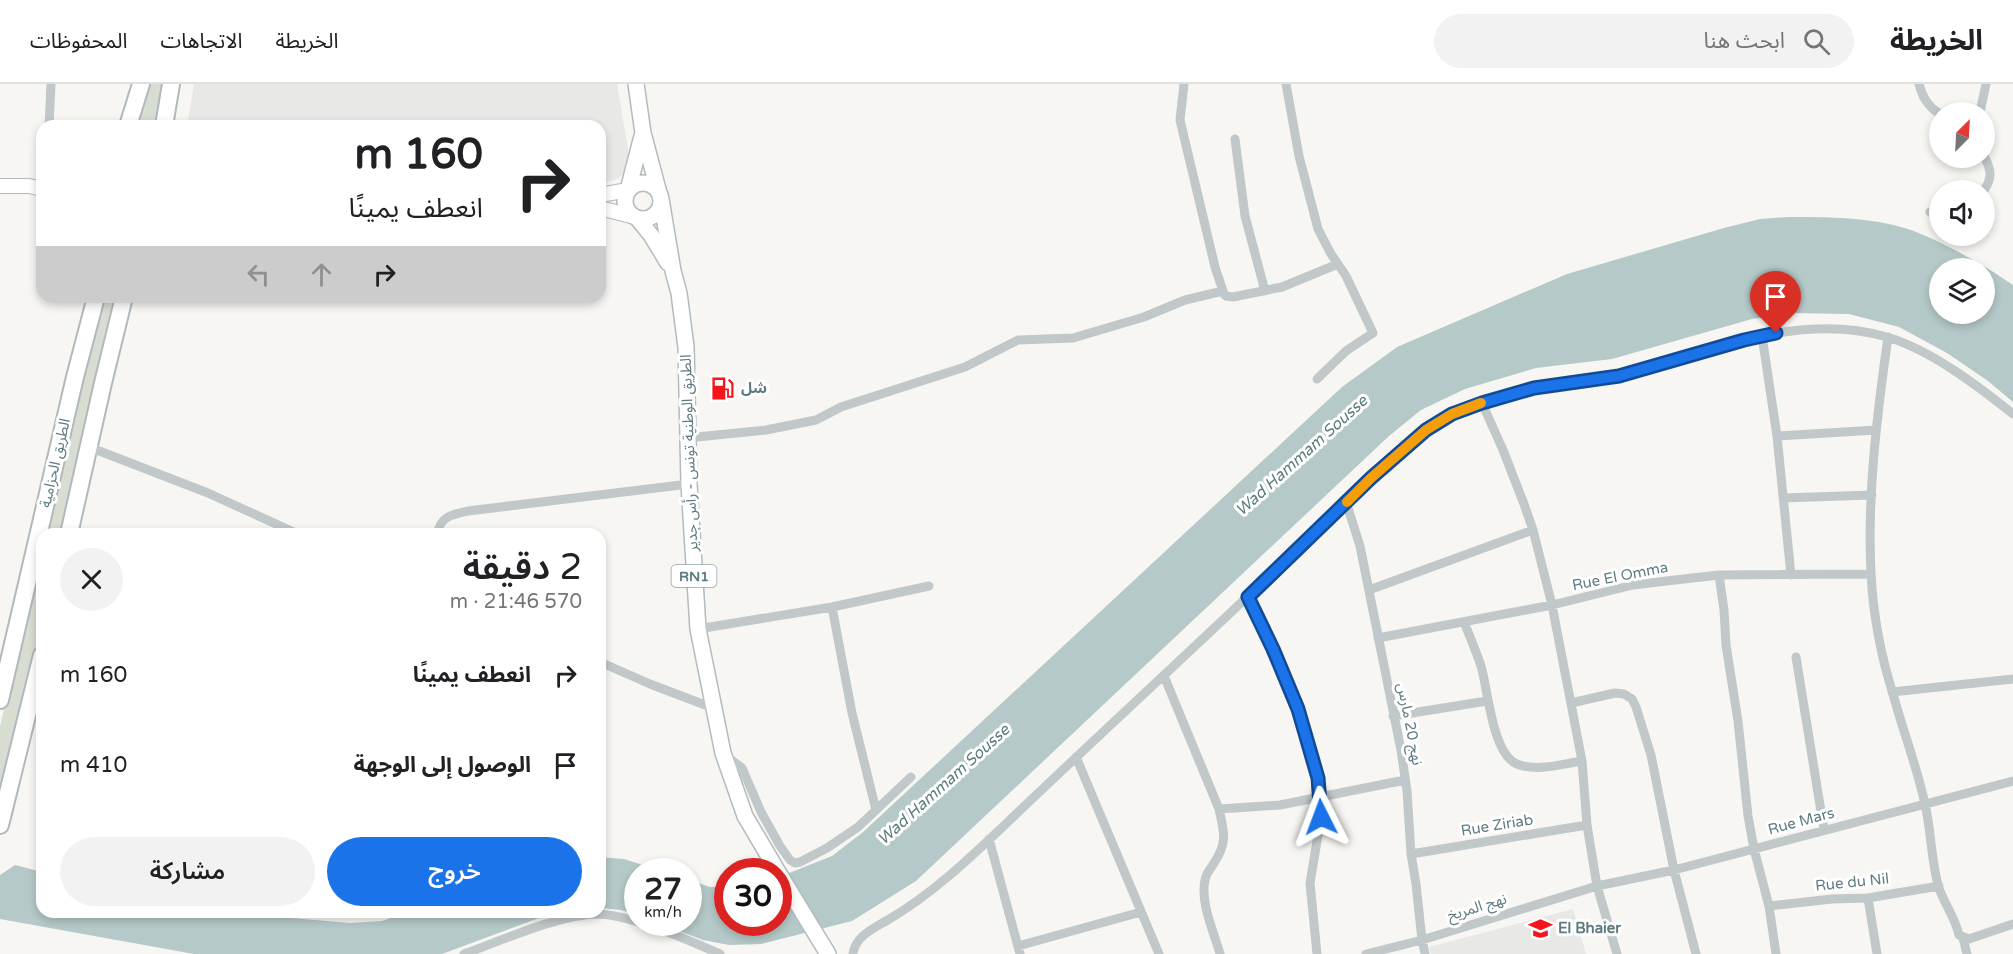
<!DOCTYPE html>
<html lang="ar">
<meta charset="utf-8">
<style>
body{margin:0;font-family:"Varela Round","Noto Sans Arabic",sans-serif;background:#f2f2f2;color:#202124;direction:rtl;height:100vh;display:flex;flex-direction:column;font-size:22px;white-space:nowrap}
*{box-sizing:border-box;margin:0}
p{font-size:20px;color:#757577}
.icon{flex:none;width:33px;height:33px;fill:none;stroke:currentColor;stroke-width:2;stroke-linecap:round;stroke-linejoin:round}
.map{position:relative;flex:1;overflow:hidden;direction:ltr}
.details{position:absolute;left:36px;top:444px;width:570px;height:390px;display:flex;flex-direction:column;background:#fff;border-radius:18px;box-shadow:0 3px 9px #0003;direction:rtl}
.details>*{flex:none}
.hud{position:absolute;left:36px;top:36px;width:570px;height:183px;border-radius:18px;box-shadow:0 3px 9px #0003;direction:rtl;background:#fff;color:#202124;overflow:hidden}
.needle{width:39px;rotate:24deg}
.buttons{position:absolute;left:1929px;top:18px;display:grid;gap:12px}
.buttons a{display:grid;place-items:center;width:66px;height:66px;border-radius:50%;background:#fff;box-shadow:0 3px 9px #0003;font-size:30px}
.speed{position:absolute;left:624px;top:774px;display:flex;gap:12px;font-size:30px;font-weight:700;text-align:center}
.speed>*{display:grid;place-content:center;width:78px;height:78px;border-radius:50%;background:#fff;box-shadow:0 3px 9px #0003;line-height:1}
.speed small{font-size:15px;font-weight:400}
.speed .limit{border:9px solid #d22;background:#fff;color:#111}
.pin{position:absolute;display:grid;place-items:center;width:51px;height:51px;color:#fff;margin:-62px -26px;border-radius:50% 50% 50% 0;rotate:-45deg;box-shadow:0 0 6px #0007}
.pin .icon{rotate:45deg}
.me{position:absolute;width:66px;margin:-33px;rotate:357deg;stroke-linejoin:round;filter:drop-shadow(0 0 4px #0008)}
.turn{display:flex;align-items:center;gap:21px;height:126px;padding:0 24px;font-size:27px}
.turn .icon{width:78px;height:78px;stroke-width:2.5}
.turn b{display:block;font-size:42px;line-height:51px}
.lanes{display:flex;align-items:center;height:57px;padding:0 24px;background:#0003;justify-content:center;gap:30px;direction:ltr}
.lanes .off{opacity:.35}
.round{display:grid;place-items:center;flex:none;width:63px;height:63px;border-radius:32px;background:#f2f2f2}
.headline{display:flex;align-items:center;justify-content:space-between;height:102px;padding:0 24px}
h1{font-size:36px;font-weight:600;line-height:45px}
.button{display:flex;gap:12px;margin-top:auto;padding:12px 24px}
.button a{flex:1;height:69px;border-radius:36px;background:#1a73e8;color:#fff;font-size:24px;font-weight:600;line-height:69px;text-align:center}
.button a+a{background:#f2f2f2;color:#202124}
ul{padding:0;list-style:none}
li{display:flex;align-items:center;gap:18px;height:90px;padding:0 24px}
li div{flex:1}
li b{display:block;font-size:22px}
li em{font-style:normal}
header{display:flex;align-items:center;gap:36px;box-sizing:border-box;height:84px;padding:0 30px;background:#fff;border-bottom:2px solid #e0e0e0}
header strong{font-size:28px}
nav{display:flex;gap:33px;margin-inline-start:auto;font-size:21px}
.search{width:420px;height:54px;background:#f2f2f2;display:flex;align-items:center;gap:15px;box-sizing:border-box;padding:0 21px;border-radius:33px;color:#757577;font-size:22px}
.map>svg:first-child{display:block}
.built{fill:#e8e8e7}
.green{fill:#d8ddd2}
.water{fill:#b5c9c9;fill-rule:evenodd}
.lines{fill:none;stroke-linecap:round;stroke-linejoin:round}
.secondary-casing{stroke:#b1bbbd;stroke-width:16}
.primary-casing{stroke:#b2bbbd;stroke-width:18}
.trunk-casing{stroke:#b2b9bb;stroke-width:20}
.minor{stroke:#c1c8ca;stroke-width:9}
.secondary{stroke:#fff;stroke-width:14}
.primary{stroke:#fff;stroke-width:15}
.trunk{stroke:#fff;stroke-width:16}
.route-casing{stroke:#114b97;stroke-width:15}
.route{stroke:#1a73e8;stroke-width:10}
.slow{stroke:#f59e0b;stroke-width:10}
.labels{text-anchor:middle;stroke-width:6;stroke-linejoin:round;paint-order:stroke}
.shield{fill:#fff;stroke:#8fa3a8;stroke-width:1.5}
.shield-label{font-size:14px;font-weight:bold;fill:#5f7b82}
.poi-label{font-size:15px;font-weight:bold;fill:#5f7b82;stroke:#fff;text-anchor:start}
.street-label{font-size:15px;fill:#5f7b82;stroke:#fff}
.water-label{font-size:16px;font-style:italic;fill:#5a7c7d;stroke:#fff}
</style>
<header>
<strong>الخريطة</strong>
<div class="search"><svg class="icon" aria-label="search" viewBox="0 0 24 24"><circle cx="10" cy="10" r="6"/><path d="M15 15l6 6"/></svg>ابحث هنا</div>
<nav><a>الخريطة</a><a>الاتجاهات</a><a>المحفوظات</a></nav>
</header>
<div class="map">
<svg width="2013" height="870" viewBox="0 0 2013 870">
<rect width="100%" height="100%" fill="#f7f6f3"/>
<!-- built -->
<path class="built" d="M 194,0 L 617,0 L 631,83 L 616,96 L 600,99 L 600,42 L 187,42 Z
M 1573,825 L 1586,870 L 1431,870 L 1429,863 Z"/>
<!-- green -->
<path class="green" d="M 147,0 L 166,0 L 159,42 L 135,42 Z
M 101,213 L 118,213 L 63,450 L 44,450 Z
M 42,460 L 42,538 L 0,718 L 0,642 Z"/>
<!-- water -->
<path class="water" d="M 1789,133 C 1828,133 1870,133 1908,145 C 1938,155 1986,182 2013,201 L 2013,318 L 1988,297 L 1947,269 L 1899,243 L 1849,230 L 1790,229 L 1752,235 L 1612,275 L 1536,284 L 1465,305 L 1421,326 L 1389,352 L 916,797 L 852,837 L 761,860 L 729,861 L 703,856 L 658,839 L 688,838 L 689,796 L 710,803 L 727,803 L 728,838 L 778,838 L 779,793 L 832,772 L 862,749 L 1342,303 L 1397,263 L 1567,190 L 1724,144 L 1760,135 ZM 1940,184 L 1984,184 L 1984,230 L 1940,230 Z
M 600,773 L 624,775 L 662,787 L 638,788 L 637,831 L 621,826 L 600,824 Z
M 15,781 L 42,788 L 42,828 L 222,828 L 350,839 L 382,837 L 408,828 L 555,828 L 442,870 L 194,870 L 0,835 L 0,791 Z"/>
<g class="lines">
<defs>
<path id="secondary" d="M 0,102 L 29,102 L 42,105
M 600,111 L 628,106
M 600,124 L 631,132"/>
<path id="primary" d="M 636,0 L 643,49 L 659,109
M625 117a18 18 0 1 1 36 0a18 18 0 1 1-36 0Z
M 628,106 L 642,52
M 661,115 L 673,187 L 679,209 L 686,263 L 689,400 L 698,545 L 723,669 L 745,732 L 778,788
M 638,135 L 651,151 L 668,179
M 778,788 L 828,870"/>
<path id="trunk" d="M 128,42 L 141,0
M 164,42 L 171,0
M 69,450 L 103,299 L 124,213
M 0,616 L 75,293 L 96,213
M 0,741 L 42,571"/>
</defs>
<!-- secondary casing -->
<use href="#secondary" class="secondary-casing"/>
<!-- primary casing -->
<use href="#primary" class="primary-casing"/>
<!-- trunk casing -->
<use href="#trunk" class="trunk-casing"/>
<!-- minor -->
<path class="minor" d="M 1184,0 L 1180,36 L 1215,183 L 1224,210 L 1226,212 L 1233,213 L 1282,203 L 1338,180
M 1286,0 L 1299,72 L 1318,145 L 1331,170 L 1346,192 L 1373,249 L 1346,267 L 1317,295
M 1919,0 C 1922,13 1928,23 1940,30
M 1980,28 L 1986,0
M 49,42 L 51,0
M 1235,55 L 1245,132 L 1265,207
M 1984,106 C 1993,94 1991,85 1984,72
M 1930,128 L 1940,125
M 1762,252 L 1777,352 L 1791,491
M 1888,253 C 1877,331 1867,411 1871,489 C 1873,530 1881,572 1893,610 C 1903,647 1917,683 1925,720 C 1931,746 1931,774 1938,801 C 1943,818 1955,833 1959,851 L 1969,855 L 2013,840
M 1482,319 L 1503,366 L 1524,420 L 1533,446 L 1552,521 L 1582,677 L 1587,741 L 1597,802 L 1617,870
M 1777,352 L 1876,346
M 687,354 L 766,346 L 816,336 L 841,323 L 965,283 L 1018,256 L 1073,254 L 1144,233 L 1185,216 L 1223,207
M 89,363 L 208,409 L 298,450
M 1783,414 L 1872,411
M 1346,418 L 1360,462 L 1401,666 L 1407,707 L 1411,770 L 1416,800 L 1422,856 L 1425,870
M 438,450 C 439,432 454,430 468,427 L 689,400
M 1719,491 L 1724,526 L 1726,561 L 1738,637 L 1748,732 L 1754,765 L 1769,822 L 1776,870
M 1369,506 L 1533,446
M 1248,513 L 1294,612 L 1318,694 L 1321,733 L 1310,799 L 1317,870
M 832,523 L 852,629 L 876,726
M 1464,538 C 1470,553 1476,567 1481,582 C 1488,605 1492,670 1517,680 C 1536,688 1562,680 1582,677
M 698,545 L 832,523 L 929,502
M 1378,554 L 1552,521 L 1633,501 L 1675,496 L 1719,491 L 1871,490
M 1796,573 L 1824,746
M 600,578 L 650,600 L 713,624
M 1164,592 L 1219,725 L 1280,721 L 1405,696
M 1892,608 L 2013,595
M 1571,619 L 1615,609 L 1624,610 L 1632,615 L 1636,623 L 1651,671 L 1674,786 L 1696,870
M 1393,632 L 1487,617
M 725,671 L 742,684 L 761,728 L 780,762 L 790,776 L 795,779 L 800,778 L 827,764 L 858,743 L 911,693
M 1076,673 L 1159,870
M 1219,725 C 1224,748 1228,758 1214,779 C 1211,785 1206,789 1205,796 C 1200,819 1214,848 1220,870
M 989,755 L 1020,870
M 1411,770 L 1587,741
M 1868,814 L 1877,870
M 1769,822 L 1832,815 L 1868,814 L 1939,802
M 1963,854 L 1967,870
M 1018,862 L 1141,828
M 464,870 C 503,856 557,831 597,830 C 628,830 691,857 720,870
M 853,870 C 855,853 872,845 886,837 C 933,810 973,771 1012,734 C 1102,648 1194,564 1284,478 C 1320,443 1355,408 1392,375 C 1404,365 1416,352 1429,343 C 1460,324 1499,311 1535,304 C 1562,298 1591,298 1619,292 C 1660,283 1700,268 1741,257 C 1789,244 1839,239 1887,253 C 1931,266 1978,302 2013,330
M 1366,870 L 1422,856 L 1597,802 L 1674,786 L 2013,697"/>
<!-- secondary -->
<use href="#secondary" class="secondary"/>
<!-- primary -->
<use href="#primary" class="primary"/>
<!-- trunk -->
<use href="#trunk" class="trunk"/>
</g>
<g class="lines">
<defs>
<path id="route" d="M 1321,733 L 1318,694 L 1298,625 L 1273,565 L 1248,513 L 1371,394 L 1426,346 L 1452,330 L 1482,319 L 1534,304 L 1619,292 L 1744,256 L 1776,249"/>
</defs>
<!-- route casing -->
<use href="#route" class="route-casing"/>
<!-- route -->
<use href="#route" class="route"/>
<!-- slow -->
<path class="slow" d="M 1347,418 L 1371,394 L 1426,346 L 1452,330 L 1481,319"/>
</g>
<!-- icons -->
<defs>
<symbol id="fuel-bare" viewBox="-9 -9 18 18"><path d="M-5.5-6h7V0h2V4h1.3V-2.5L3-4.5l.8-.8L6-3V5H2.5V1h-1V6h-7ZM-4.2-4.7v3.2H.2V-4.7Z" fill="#f6151a" stroke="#fff" stroke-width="2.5" paint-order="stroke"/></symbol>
<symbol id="school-bare" viewBox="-9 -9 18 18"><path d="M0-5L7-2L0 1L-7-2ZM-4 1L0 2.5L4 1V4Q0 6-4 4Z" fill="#f6151a" stroke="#fff" stroke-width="2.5" paint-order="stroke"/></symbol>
</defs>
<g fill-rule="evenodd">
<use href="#fuel-bare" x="706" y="288" width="33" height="33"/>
<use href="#school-bare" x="1524" y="828" width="33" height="33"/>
</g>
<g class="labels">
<!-- shield labels -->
<rect class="shield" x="671.5" y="481" width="45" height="22" rx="4.5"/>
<g class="shield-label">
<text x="694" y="497">RN1</text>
</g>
<!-- poi labels -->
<g class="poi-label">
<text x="741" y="309">شل</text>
<text x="1558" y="849">El Bhaier</text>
</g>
<!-- street labels -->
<g class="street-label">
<text transform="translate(689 369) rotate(-92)" y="5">الطريق الوطنية تونس - رأس جدير</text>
<text transform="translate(55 379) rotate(-77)" y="5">الطريق الحزامية</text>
<text transform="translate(1620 492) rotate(-11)" y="5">Rue El Omma</text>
<text transform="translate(1410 640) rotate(79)" y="5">نهج 20 مارس</text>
<text transform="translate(1801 737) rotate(-15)" y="5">Rue Mars</text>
<text transform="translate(1497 741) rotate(-9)" y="5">Rue Ziriab</text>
<text transform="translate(1852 798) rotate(-6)" y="5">Rue du Nil</text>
<text transform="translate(1477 823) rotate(-17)" y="5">نهج المريخ</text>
</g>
<!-- water labels -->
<g class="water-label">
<text transform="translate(1301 371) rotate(-42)" y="6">Wad Hammam Sousse</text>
<text transform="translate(943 700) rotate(-42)" y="6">Wad Hammam Sousse</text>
</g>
</g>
</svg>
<div class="buttons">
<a><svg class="needle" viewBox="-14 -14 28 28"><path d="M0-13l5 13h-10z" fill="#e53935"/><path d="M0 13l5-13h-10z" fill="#757577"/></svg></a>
<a><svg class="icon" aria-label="sound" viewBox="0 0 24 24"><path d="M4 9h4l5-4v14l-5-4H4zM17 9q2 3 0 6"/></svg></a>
<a><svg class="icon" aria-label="layers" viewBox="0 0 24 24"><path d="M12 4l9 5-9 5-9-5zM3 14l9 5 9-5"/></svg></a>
</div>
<div class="speed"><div>27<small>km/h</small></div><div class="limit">30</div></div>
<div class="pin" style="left:1776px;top:249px;background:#d93025"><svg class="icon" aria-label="arrive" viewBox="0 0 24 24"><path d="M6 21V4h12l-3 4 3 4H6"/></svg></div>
<svg class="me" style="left:1321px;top:733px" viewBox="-20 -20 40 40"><path d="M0-17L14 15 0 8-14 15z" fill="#1a73e8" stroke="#fff" stroke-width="4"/></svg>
<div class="hud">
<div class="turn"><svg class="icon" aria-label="right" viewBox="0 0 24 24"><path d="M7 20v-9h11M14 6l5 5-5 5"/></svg><div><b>160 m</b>انعطف يمينًا</div></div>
<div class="lanes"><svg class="icon off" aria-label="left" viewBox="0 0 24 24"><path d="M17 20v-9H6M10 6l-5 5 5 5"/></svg><svg class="icon off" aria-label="ahead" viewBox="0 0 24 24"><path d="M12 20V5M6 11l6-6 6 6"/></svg><svg class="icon" aria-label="right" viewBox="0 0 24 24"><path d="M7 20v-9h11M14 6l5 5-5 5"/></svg></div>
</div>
<section class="details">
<div class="headline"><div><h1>2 دقيقة</h1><p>570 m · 21:46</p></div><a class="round"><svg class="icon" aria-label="close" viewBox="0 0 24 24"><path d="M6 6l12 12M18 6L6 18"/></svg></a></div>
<ul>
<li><svg class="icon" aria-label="right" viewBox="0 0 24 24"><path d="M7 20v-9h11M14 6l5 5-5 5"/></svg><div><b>انعطف يمينًا</b></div><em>160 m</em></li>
<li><svg class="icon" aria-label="arrive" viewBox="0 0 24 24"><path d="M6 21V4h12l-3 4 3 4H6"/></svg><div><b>الوصول إلى الوجهة</b></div><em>410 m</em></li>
</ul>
<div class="button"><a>خروج</a><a>مشاركة</a></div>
</section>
</div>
